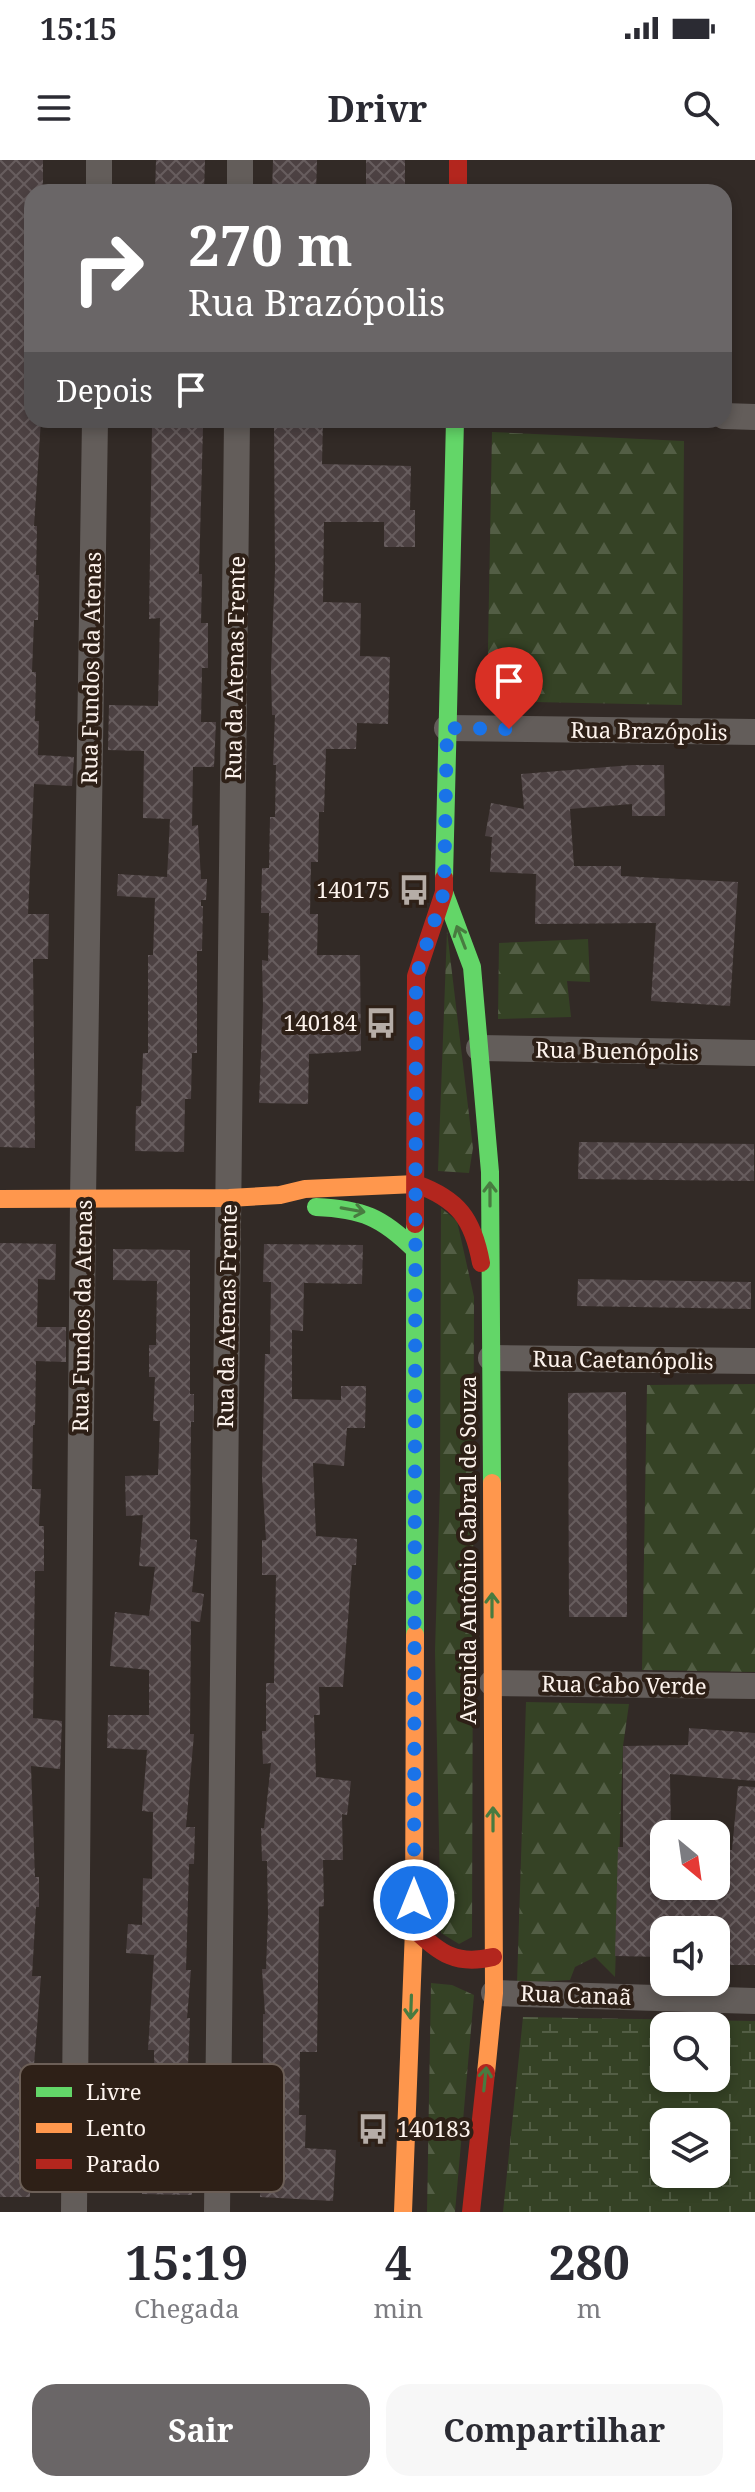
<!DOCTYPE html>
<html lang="pt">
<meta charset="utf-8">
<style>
body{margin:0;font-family:"Noto Serif",serif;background:#f7f7f7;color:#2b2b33;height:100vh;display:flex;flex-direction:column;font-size:30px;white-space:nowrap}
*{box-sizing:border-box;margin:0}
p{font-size:26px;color:#7c7c81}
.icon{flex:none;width:44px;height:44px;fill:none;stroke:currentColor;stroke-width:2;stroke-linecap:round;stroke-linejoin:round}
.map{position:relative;height:2052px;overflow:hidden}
.side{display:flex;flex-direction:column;background:#fff;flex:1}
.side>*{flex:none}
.guide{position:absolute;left:24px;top:24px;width:708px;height:244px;border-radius:24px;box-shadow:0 4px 12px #0003;background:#6a6667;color:#fff;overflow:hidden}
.needle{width:52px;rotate:151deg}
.tools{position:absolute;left:650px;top:1660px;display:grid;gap:16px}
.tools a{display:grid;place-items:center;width:80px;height:80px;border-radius:16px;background:#fff;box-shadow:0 4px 12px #0003;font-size:40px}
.pin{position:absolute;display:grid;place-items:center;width:68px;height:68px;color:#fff;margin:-82px -34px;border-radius:50% 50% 50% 0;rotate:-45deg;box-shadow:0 0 8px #0007}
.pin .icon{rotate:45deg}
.me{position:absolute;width:88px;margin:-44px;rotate:0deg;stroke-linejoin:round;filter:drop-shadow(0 0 6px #0008)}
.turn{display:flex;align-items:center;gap:28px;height:168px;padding:0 32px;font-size:36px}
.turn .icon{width:104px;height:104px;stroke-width:2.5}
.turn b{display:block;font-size:56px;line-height:68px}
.then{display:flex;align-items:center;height:76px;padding:0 32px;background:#0003;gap:16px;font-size:30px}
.eta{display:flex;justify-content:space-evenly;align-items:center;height:136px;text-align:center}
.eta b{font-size:48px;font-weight:700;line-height:56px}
.button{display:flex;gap:16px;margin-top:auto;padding:16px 32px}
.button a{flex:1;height:92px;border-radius:24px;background:#6a6667;color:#fff;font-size:32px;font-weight:700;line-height:92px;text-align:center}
.button a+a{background:#f7f7f7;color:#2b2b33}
.status{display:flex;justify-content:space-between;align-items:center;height:56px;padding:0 40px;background:#fff;direction:ltr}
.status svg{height:22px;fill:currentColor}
header{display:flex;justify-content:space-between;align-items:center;height:104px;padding:0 32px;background:#fff;font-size:36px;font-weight:700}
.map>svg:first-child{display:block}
.forest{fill:url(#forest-firs)}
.wetland{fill:url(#wetland-marsh);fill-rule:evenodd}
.building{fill:url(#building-cross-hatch)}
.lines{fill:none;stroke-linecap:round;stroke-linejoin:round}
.street{stroke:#635d5a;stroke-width:26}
.fast{stroke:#63d668;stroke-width:18}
.slow{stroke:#ff974d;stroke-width:18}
.jam{stroke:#b3261e;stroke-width:18}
.oneway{stroke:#487b40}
.route{stroke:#1a73e8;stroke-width:14;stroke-dasharray:0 25.2}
.labels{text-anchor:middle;stroke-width:8;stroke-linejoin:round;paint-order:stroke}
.street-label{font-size:22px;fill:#fdf3ed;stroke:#2e2017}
.poi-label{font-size:22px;fill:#fdf3ed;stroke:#2e2017;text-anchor:end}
.key{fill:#2e2017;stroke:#6c5f57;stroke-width:2}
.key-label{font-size:22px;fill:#fdf3ed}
</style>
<div class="status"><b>15:15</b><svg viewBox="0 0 49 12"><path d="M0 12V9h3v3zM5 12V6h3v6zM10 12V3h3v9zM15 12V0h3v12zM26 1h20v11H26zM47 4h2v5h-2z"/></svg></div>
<header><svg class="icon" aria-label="menu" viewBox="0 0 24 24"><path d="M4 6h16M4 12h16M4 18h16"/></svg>Drivr<svg class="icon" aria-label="search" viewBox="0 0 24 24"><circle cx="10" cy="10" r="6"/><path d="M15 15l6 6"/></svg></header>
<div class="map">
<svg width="755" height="2052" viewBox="0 0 755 2052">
<defs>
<pattern id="forest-firs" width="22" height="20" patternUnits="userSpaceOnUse" patternTransform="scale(2)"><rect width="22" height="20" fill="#354225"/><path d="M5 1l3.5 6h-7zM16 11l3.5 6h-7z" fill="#535e45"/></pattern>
<pattern id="wetland-marsh" width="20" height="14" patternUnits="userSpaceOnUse" patternTransform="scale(2)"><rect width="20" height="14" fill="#354225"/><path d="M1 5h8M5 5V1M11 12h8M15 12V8" fill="none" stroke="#535e45"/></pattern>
<pattern id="building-cross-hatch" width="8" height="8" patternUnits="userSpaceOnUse" patternTransform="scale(2)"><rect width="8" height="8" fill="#4c4142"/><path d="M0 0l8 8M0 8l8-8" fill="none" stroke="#675d5e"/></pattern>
</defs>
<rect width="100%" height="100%" fill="#322a26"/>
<!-- forest -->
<path class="forest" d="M 492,272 L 684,281 L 682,545 L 487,541 Z
M 447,771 L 473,988 L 469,1013 L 438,1011 Z
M 588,779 L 590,822 L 567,821 L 571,857 L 498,859 L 499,783 Z
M 441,1048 L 457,1061 L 474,1137 L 472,1777 L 459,1784 L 441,1773 L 435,1491 L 440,1326 Z
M 755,1224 L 755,1512 L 642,1510 L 647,1225 Z
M 526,1542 L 629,1544 L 623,1586 L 615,1817 L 595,1797 L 575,1807 L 570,1820 L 517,1823 Z
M 431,1823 L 452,1825 L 474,1835 L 455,2052 L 427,2052 Z"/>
<!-- wetland -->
<path class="wetland" d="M 523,1857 L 755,1861 L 755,2052 L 503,2052 ZM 664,1866 L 716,1866 L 716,1918 L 664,1918 ZM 664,1962 L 716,1962 L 716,2014 L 664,2014 Z"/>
<!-- building -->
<path class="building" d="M 0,0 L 43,0 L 43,32 L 32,32 L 32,260 L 41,260 L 34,366 L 37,366 L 36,415 L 39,415 L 38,460 L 34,460 L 32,512 L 36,512 L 35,561 L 39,561 L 38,595 L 74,597 L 72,626 L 34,624 L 28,754 L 49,754 L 48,799 L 33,799 L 35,988 L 0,987 Z
M 156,0 L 205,0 L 204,32 L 155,32 Z
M 273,0 L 317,0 L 316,32 L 272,32 Z
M 366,0 L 405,0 L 405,32 L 366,32 Z
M 274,260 L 323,260 L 322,304 L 411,306 L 410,350 L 415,350 L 415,387 L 384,387 L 384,362 L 324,362 L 323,442 L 361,443 L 360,496 L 390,497 L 388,564 L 357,563 L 356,589 L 326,589 L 324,652 L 319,652 L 318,702 L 311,702 L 310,754 L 318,754 L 317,795 L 360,795 L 361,891 L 309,894 L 308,944 L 259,943 L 263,845 L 262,800 L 268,801 L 269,753 L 261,753 L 262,708 L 269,708 L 270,657 L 275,657 L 276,605 L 273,605 L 275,555 L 272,555 L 271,508 L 275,411 Z
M 152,267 L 203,267 L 199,414 L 202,414 L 201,463 L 208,463 L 208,508 L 202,508 L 201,562 L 216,562 L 214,607 L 193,607 L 192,666 L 198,665 L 201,719 L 207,719 L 206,740 L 201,740 L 201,746 L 203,746 L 202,791 L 197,791 L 197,893 L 192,893 L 191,939 L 185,939 L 184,992 L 135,991 L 136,946 L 141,946 L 143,893 L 148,893 L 148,795 L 153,795 L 155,738 L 117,736 L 118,714 L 167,717 L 170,659 L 143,658 L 144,591 L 108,590 L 109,545 L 158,546 L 160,458 L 149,459 Z
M 632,605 L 664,605 L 665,656 L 632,656 L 632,644 L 570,649 L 574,706 L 621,706 L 621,716 L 738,722 L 730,846 L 651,841 L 656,763 L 535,764 L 536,714 L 490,712 L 492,677 L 485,676 L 491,643 L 524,649 L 521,614 Z
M 579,982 L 754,984 L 754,1021 L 578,1019 Z
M 0,1083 L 56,1084 L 55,1120 L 38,1119 L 37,1167 L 66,1167 L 66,1202 L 36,1201 L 35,1265 L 33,1265 L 32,1329 L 41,1329 L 39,1366 L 44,1366 L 44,1411 L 35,1411 L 33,1558 L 62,1561 L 60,1609 L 31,1606 L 35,1717 L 39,1717 L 39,1747 L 36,1747 L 32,1816 L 41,1816 L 34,1905 L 35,1939 L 29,1939 L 30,2037 L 0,2037 Z
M 264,1084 L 363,1085 L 362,1124 L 304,1123 L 303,1171 L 292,1170 L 292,1239 L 341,1240 L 341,1226 L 366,1226 L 365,1268 L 347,1268 L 344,1306 L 313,1303 L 316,1376 L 357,1379 L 356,1405 L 352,1405 L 343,1527 L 319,1527 L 320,1555 L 314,1555 L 316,1617 L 351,1621 L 347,1655 L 342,1654 L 343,1700 L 323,1700 L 324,1746 L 319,1747 L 317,1892 L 300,1892 L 299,1955 L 306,1955 L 305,1988 L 336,1990 L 333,2041 L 260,2037 L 264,1944 L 259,1944 L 260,1910 L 263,1910 L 263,1854 L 265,1854 L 262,1809 L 266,1809 L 268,1754 L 267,1701 L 262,1701 L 261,1668 L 264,1668 L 271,1603 L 263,1604 L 262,1571 L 266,1571 L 266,1523 L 274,1523 L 276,1415 L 262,1415 L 262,1380 L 266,1380 L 262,1317 L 265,1194 L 270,1194 L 271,1122 L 263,1122 Z
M 113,1089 L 190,1090 L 190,1234 L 194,1234 L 194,1262 L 191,1262 L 190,1379 L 197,1380 L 192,1432 L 204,1434 L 200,1462 L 191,1461 L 190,1574 L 194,1574 L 186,1667 L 195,1667 L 194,1704 L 189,1704 L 186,1810 L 191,1810 L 187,1858 L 190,1858 L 188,1906 L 193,1906 L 192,2035 L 142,2034 L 143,1959 L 155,1959 L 154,1890 L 148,1890 L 154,1795 L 126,1793 L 128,1764 L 142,1765 L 143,1718 L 152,1719 L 153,1652 L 142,1651 L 147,1590 L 107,1588 L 108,1555 L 149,1555 L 149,1510 L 110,1506 L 115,1452 L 149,1456 L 155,1407 L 139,1406 L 143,1355 L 126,1356 L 125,1316 L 158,1315 L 160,1261 L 153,1261 L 155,1217 L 149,1217 L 149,1185 L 156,1185 L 157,1121 L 113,1120 Z
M 578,1119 L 751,1122 L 751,1149 L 577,1146 Z
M 626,1232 L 627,1457 L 569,1457 L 568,1233 Z
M 689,1568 L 755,1573 L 755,1621 L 670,1614 L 671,1670 L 664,1670 L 664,1726 L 716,1726 L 716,1689 L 732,1690 L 738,1626 L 755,1627 L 755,1805 L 727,1805 L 727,1799 L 716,1799 L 716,1770 L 664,1770 L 664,1797 L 615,1796 L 618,1687 L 623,1687 L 623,1586 L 688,1585 Z"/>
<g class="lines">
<!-- street -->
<path class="street" d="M 99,32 L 99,0
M 240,32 L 240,0
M 724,256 L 755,257
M 447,568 L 755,572
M 479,888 L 755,893
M 491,1198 L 755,1201
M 492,1523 L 755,1526
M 494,1833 L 755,1841
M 74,2052 L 83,1039 L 95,260
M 217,2052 L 237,260"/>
<!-- fast -->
<path class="fast" d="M 444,718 L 455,260
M 444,732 L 472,807 L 490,1012 L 492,1323
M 316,1047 C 362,1049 382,1057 415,1090
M 415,1475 L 415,1064"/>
<!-- slow -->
<path class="slow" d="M 0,1039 L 229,1038 L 280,1035 L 305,1029 L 416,1024
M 486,1913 L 494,1833 L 492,1323
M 403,2052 L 414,1769 L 415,1475"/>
<!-- jam -->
<path class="jam" d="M 458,0 L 458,32
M 416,1024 C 458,1039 473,1059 481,1103
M 415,1064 L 416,816 L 444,732 L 444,718
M 414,1769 C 441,1793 455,1806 493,1797
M 471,2052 L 486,1913"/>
</g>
<!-- one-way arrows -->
<defs><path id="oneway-shaft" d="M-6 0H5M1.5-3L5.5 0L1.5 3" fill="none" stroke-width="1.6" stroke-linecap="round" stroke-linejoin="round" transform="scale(2)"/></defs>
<g class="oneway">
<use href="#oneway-shaft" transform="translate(461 777) rotate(-111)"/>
<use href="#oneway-shaft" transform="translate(490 1034) rotate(-90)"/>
<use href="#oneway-shaft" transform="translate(353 1050) rotate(10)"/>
<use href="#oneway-shaft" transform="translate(492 1445) rotate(-90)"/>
<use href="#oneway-shaft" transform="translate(493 1659) rotate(-90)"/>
<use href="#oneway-shaft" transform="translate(411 1847) rotate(92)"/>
<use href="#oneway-shaft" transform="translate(485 1919) rotate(-84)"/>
</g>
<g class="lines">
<!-- route -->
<path class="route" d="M 414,1740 L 416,816 L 444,732 L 447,568 L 509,569"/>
</g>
<!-- icons -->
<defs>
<symbol id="bus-bare" viewBox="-9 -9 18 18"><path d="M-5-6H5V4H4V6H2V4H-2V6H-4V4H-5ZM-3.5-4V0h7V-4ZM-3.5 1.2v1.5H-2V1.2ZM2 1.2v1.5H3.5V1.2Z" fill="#b6ada7" stroke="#2e2017" stroke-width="2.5" paint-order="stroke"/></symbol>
</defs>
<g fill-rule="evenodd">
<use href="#bus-bare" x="392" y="708" width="44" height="44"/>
<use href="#bus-bare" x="359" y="841" width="44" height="44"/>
<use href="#bus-bare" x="351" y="1947" width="44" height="44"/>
</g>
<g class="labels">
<!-- street labels -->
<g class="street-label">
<text transform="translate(91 508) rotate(-89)" y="8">Rua Fundos da Atenas</text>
<text transform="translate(235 508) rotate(-89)" y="8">Rua da Atenas Frente</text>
<text transform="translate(649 571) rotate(1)" y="8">Rua Brazópolis</text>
<text transform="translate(617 891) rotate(1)" y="8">Rua Buenópolis</text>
<text transform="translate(82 1156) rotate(-89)" y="8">Rua Fundos da Atenas</text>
<text transform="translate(227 1156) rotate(-89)" y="8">Rua da Atenas Frente</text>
<text transform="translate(623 1200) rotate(1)" y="8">Rua Caetanópolis</text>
<text transform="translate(468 1390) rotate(-90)" y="8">Avenida Antônio Cabral de Souza</text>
<text transform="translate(624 1525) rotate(1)" y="8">Rua Cabo Verde</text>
<text transform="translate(576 1835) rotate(2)" y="8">Rua Canaã</text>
</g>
<!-- poi labels -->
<g class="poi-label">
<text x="390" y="738">140175</text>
<text x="357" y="871">140184</text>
<text x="397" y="1977" text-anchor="start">140183</text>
</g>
</g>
<!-- legend -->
<rect x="20" y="1904" width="264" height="128" rx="12" class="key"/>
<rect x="36" y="1927" width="36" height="10" fill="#63d668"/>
<rect x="36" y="1963" width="36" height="10" fill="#ff974d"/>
<rect x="36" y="1999" width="36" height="10" fill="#b3261e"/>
<g class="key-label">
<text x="86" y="1940">Livre</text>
<text x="86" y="1976">Lento</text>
<text x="86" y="2012">Parado</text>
</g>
</svg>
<div class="tools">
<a><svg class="needle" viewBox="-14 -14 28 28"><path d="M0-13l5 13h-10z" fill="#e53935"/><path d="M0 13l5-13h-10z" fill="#7c7c81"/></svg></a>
<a><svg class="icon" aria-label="sound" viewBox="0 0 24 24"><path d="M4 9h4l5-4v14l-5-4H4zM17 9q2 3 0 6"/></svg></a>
<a><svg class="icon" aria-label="search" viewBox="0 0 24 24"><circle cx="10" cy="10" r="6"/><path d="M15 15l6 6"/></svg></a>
<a><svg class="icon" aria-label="layers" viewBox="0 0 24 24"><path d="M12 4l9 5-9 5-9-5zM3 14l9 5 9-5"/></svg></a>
</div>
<div class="pin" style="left:509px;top:569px;background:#d93025"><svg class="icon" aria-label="arrive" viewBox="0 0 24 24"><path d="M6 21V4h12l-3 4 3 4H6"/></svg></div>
<svg class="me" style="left:414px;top:1740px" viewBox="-20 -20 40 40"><circle r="17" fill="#1a73e8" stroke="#fff" stroke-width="3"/><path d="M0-11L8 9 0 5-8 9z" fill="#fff"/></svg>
<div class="guide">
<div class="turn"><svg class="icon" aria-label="right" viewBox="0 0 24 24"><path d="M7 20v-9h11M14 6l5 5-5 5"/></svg><div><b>270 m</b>Rua Brazópolis</div></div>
<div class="then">Depois<svg class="icon" aria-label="arrive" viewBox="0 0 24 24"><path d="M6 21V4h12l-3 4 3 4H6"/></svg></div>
</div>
</div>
<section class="side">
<div class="eta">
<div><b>15:19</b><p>Chegada</p></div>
<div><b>4</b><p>min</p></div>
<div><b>280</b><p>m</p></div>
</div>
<div class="button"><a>Sair</a><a>Compartilhar</a></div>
</section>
